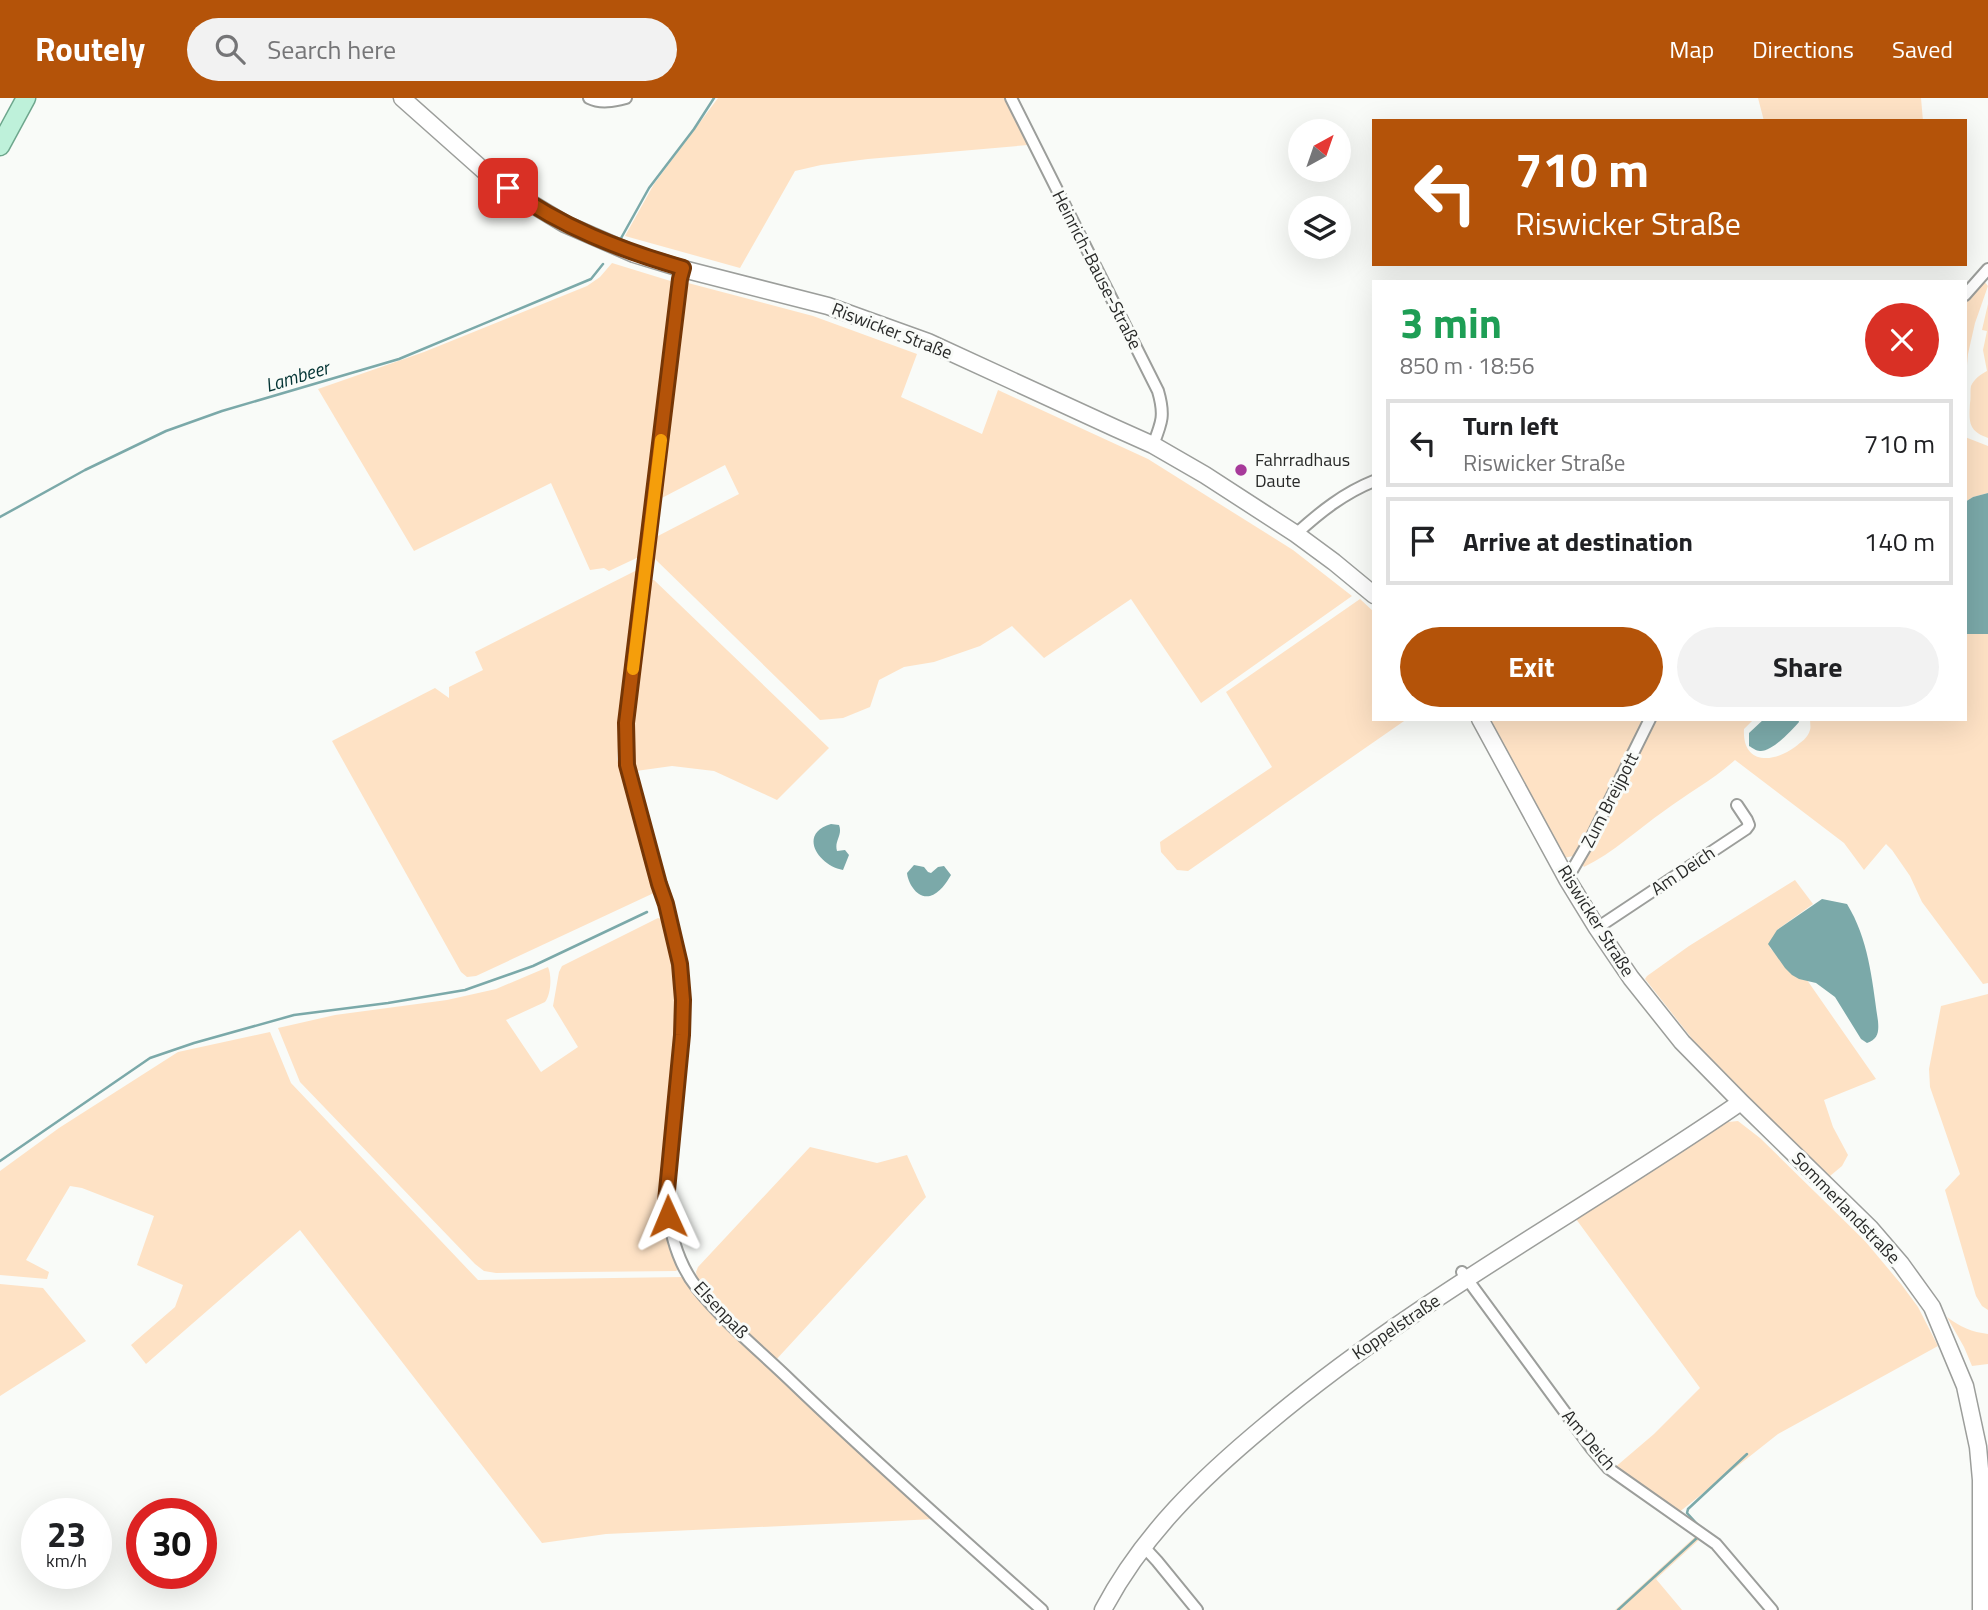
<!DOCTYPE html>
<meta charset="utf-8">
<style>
body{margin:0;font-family:"Titillium Web",sans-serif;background:#f2f2f2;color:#202124;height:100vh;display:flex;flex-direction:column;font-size:26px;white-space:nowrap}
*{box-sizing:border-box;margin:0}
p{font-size:23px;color:#757577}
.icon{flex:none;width:38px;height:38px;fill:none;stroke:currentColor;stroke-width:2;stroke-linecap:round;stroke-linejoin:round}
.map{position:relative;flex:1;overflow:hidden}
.side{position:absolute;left:1372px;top:182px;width:595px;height:441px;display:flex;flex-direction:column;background:#fff;border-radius:0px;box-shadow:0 7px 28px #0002}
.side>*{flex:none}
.banner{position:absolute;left:1372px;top:21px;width:595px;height:147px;border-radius:0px;box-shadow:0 7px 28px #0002;background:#b45309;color:#fff;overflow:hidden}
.needle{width:46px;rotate:40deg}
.buttons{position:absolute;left:1288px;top:21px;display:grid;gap:14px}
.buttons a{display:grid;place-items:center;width:63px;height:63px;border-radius:50%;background:#fff;box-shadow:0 7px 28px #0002;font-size:35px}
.speed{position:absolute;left:21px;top:1400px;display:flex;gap:14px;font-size:35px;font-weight:700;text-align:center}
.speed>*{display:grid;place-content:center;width:91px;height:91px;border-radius:50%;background:#fff;box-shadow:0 7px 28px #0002;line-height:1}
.speed small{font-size:18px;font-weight:400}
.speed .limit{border:10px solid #d22;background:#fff;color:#111}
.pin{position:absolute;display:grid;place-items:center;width:60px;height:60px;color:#fff;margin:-30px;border-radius:14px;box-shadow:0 4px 10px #0006}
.me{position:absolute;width:77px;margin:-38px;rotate:359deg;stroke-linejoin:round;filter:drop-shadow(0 0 5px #0008)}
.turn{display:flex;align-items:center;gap:24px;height:147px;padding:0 28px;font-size:32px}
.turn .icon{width:91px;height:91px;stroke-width:2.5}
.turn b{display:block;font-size:49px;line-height:60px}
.round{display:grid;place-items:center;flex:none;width:74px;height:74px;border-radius:37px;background:#f2f2f2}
.overview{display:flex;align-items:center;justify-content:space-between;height:119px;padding:0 28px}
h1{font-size:42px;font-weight:700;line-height:52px;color:#1e9e55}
.button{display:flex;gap:14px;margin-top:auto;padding:14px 28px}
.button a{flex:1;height:80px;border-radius:42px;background:#b45309;color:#fff;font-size:28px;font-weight:700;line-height:80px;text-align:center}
.button a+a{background:#f2f2f2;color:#202124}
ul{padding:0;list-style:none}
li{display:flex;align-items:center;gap:21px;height:88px;margin:0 14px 10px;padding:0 14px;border:4px solid #e0e0e0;border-radius:0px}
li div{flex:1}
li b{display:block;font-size:26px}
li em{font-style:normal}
header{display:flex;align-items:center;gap:42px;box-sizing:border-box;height:98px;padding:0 35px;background:#b45309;color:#fff}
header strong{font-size:33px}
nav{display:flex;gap:38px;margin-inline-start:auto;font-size:24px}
.search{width:490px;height:63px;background:#f2f2f2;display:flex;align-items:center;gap:18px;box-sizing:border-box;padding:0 24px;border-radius:38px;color:#757577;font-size:26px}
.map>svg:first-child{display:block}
.green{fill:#fee2c5}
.water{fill:#7ba9a9}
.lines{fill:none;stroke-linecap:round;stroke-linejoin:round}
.stream{stroke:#7ba9a9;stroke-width:2.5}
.street-casing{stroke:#9c9e9b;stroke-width:14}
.secondary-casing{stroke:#9c9e9b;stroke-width:19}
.primary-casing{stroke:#6da68c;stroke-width:21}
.street{stroke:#fff;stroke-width:10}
.secondary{stroke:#fff;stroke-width:16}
.primary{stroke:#bef1da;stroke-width:18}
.route-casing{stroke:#753606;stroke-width:18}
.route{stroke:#b45309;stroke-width:12}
.slow{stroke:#f59e0b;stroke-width:12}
.poi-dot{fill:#a73a9a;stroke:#f9fbf8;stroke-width:2.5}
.labels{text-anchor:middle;stroke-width:6;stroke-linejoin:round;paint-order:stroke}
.street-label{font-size:18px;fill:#292a29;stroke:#f9fbf8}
.poi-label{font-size:18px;fill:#292a29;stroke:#f9fbf8;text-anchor:start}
.water-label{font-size:19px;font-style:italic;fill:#043434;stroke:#f9fbf8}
</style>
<header>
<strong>Routely</strong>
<div class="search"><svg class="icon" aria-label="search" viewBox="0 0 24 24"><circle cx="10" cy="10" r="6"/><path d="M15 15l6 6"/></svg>Search here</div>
<nav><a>Map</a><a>Directions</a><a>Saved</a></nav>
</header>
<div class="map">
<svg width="1988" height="1512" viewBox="0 0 1988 1512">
<rect width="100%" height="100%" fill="#f9fbf8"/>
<!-- green -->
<path class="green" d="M 718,0 L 1004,0 L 1028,47 L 868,61 L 821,67 L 795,73 L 740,170 L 625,138 L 654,86 Z
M 1758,0 L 1921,0 L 1923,23 L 1764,23 Z
M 612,165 L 677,185 L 643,457 L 609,473 L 604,470 L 590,472 L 551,385 L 414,453 L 318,291 L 424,254 L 587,188 L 600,179 Z
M 1984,183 L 1988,188 L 1975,225 L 1968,256 L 1965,290 L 1965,204 Z
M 688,185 L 813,218 L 917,256 L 901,299 L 982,336 L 998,292 L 1148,361 L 1293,452 L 1352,498 L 1201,605 L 1131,501 L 1044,560 L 1012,528 L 980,548 L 934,564 L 904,569 L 879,582 L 870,609 L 843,620 L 820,622 L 655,461 L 656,439 L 739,396 L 725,367 L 658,402 Z
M 1988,206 L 1988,340 C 1968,333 1969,324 1970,305 C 1971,300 1970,293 1971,288 C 1974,281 1981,276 1987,273 L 1983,252 L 1987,233 L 1982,232 Z
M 1965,339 L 1988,348 L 1988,395 L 1973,399 L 1965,404 Z
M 639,471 L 640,480 L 620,620 L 617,661 L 656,794 L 476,878 L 467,879 L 461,874 L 332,643 L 435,590 L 449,600 L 449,589 L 483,572 L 475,554 Z
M 651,482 L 654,482 L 829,650 L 777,702 L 714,673 L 672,668 L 636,673 L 631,650 L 633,620 Z
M 1360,501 L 1374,514 L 1374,621 L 1407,621 L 1188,773 L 1177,772 L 1161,754 L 1160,744 L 1272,669 L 1226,594 Z
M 1982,535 L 1988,536 L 1988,885 L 1983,886 L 1922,804 L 1910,778 L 1892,752 L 1886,746 L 1864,772 L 1844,745 L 1735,662 C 1713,682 1688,695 1664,713 C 1638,731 1613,755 1584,769 L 1582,766 L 1655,621 L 1754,621 L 1744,631 C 1742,666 1772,666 1795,649 C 1801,644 1808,640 1810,632 C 1811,629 1810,625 1810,621 L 1965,621 L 1965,536 Z
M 1489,621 L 1647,621 L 1587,739 L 1573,758 L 1564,760 Z
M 1795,782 L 1813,806 L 1777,832 L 1770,850 C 1783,862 1787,880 1807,882 L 1876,981 L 1824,1002 L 1833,1029 L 1848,1057 L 1842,1068 L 1830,1078 L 1775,1025 L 1693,942 L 1645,881 L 1647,878 L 1689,848 Z
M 658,820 L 662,821 L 665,825 L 675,861 L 679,902 L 662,1094 C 663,1122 668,1145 679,1170 L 676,1173 L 496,1175 L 484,1173 L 475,1166 L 300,984 L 278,930 L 335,917 L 447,902 L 496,891 L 548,869 C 552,878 551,896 545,904 L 506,922 L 541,974 L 578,949 L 553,908 L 559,874 L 562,868 Z
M 1988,896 L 1988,1212 L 1982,1208 L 1976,1198 L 1945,1092 L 1960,1076 L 1930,989 L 1929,971 L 1941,908 Z
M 270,934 L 291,985 L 478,1182 L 684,1179 L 936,1421 L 606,1436 L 542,1445 L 300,1132 L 146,1266 L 131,1247 L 175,1209 L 183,1187 L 137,1167 L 154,1118 L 82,1090 L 70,1088 L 26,1162 L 49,1174 L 47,1181 L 0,1177 L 0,1073 L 59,1030 L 178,954 Z
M 1738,1023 L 1760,1040 L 1865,1143 L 1901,1186 L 1918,1209 L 1938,1248 L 1778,1336 L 1678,1415 L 1613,1371 L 1654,1336 L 1700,1290 L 1576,1121 L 1716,1031 L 1728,1024 Z
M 810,1049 L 877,1065 L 907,1057 L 926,1099 L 774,1264 L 698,1185 L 696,1174 L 698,1169 Z
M 0,1186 L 43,1190 L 86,1243 L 0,1298 Z
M 1947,1219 C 1960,1229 1972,1234 1988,1236 L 1988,1266 L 1972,1268 L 1964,1249 Z
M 1698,1436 L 1702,1439 L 1656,1481 L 1682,1512 L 1615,1512 Z"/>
<!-- water -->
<path class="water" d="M 1988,395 L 1988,536 L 1965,536 L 1965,404 L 1973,399 Z
M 1764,621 L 1798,621 L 1799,624 C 1792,632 1772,654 1760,653 C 1756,653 1753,650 1749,648 L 1749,635 Z
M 831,726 L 839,727 C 843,737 834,743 837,753 L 845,752 L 849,757 L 843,772 C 819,768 797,736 831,726 Z
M 914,767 L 924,769 L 928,774 L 931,775 L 938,769 L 944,768 L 951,777 C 947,784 939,796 930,798 C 917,801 908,785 907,775 Z
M 1822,801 L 1847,806 C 1869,842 1872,882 1878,923 C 1879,934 1878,941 1867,945 L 1861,941 L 1835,899 L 1816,885 L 1799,881 L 1792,877 L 1785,870 L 1768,846 L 1777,832 Z"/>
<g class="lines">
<!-- stream -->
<path class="stream" d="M 620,142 L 649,90 L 694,31 L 714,0
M 0,419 L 85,372 L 166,333 L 222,313 L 399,261 L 591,181 L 603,166
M 0,1063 L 150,960 L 194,945 L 294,917 L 388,905 L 465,892 L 533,868 L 647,814
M 1698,1427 L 1687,1415 L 1688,1411 L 1747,1356
M 1618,1512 L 1698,1439"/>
<defs>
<path id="street" d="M 589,0 C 601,6 614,3 626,0
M 1011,0 L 1158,293 C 1165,317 1162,324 1153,347
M 683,171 L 680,181 L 625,644 L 627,667 L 659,787 C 671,823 681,862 683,900 C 685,942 677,985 673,1027 C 671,1050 664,1085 667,1106 C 670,1136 678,1166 697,1190 C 724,1224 760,1253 791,1283 C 873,1362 958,1437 1042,1512
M 1965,197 L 1988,171
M 1296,436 C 1320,414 1344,395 1374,383
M 1567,781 L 1592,738 L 1650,621
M 1597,830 L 1746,731 L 1749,727 L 1747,722 L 1737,707
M 1462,1174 L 1592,1351 L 1608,1370 L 1716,1446 L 1772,1512
M 1144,1449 L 1157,1463 L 1197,1512"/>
<path id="secondary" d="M 402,0 L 483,72 L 522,100 L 565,126 L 634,156 L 683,171 L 828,208 L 928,244 L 1115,330 L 1153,347 L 1205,377 L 1296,436 L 1334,464 L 1374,497
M 1480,621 L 1567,781 L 1597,830 L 1631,880 L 1682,944 L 1741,1004 L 1870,1130 L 1901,1166 L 1932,1209 L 1965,1288 L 1978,1349 L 1981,1382 L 1981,1512
M 1103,1512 C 1143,1436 1202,1380 1267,1326 C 1413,1203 1583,1113 1741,1004"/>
<path id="primary" d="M 0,48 L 26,0"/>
</defs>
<!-- street casing -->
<use href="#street" class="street-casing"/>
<!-- secondary casing -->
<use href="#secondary" class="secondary-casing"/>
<!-- primary casing -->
<use href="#primary" class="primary-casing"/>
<!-- street -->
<use href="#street" class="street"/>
<!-- secondary -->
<use href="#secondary" class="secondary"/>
<!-- primary -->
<use href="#primary" class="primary"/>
</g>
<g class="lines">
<defs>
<path id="route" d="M 508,90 C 561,129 621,152 683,170 L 680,181 L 626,625 L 627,667 L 659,786 L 666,806 L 680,866 L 683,902 L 682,937 L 666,1103 L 668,1118"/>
</defs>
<!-- route casing -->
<use href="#route" class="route-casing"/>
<!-- route -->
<use href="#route" class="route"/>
<!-- slow -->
<path class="slow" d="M 633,571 L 661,342"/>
</g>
<!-- markers -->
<circle class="poi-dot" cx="1241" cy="372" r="7"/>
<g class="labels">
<!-- street labels -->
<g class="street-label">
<text transform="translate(1097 172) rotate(63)" y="6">Heinrich-Bause-Straße</text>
<text transform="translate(892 233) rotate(21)" y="6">Riswicker Straße</text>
<text transform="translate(1610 702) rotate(-63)" y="6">Zum Breijpott</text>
<text transform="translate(1683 773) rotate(-34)" y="6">Am Deich</text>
<text transform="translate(1596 823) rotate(58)" y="6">Riswicker Straße</text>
<text transform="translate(1846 1110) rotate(46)" y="6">Sommerlandstraße</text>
<text transform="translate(721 1212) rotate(47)" y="6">Elsenpaß</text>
<text transform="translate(1396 1229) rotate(-34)" y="6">Koppelstraße</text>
<text transform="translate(1589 1342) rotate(50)" y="6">Am Deich</text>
</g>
<!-- poi labels -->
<g class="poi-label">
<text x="1255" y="368">Fahrradhaus<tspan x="1255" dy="21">Daute</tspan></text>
</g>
<!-- water labels -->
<g class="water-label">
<text transform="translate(297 278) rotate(-17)" y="7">Lambeer</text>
</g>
</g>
</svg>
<div class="buttons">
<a><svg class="needle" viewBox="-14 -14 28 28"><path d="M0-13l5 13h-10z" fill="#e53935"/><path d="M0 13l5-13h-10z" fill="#757577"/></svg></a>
<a><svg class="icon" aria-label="layers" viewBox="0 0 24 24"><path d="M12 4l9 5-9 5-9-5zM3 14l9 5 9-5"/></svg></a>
</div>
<div class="speed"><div>23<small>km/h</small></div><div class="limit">30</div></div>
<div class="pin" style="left:508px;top:90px;background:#d93025"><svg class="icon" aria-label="arrive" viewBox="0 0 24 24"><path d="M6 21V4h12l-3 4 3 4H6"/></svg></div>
<svg class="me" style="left:668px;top:1118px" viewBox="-20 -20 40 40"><path d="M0-17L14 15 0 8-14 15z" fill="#b45309" stroke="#fff" stroke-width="4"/></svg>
<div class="banner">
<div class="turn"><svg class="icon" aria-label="left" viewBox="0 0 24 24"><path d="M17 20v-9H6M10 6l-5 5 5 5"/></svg><div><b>710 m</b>Riswicker Straße</div></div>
</div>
<section class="side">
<div class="overview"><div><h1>3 min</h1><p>850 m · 18:56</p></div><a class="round" style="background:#d93025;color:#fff"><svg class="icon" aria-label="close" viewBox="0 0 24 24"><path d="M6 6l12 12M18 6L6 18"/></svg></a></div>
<ul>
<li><svg class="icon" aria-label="left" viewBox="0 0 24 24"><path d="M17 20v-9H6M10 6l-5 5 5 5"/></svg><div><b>Turn left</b><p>Riswicker Straße</p></div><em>710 m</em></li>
<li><svg class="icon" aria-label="arrive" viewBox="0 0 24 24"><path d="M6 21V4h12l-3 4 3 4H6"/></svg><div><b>Arrive at destination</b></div><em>140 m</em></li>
</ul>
<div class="button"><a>Exit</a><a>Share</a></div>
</section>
</div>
